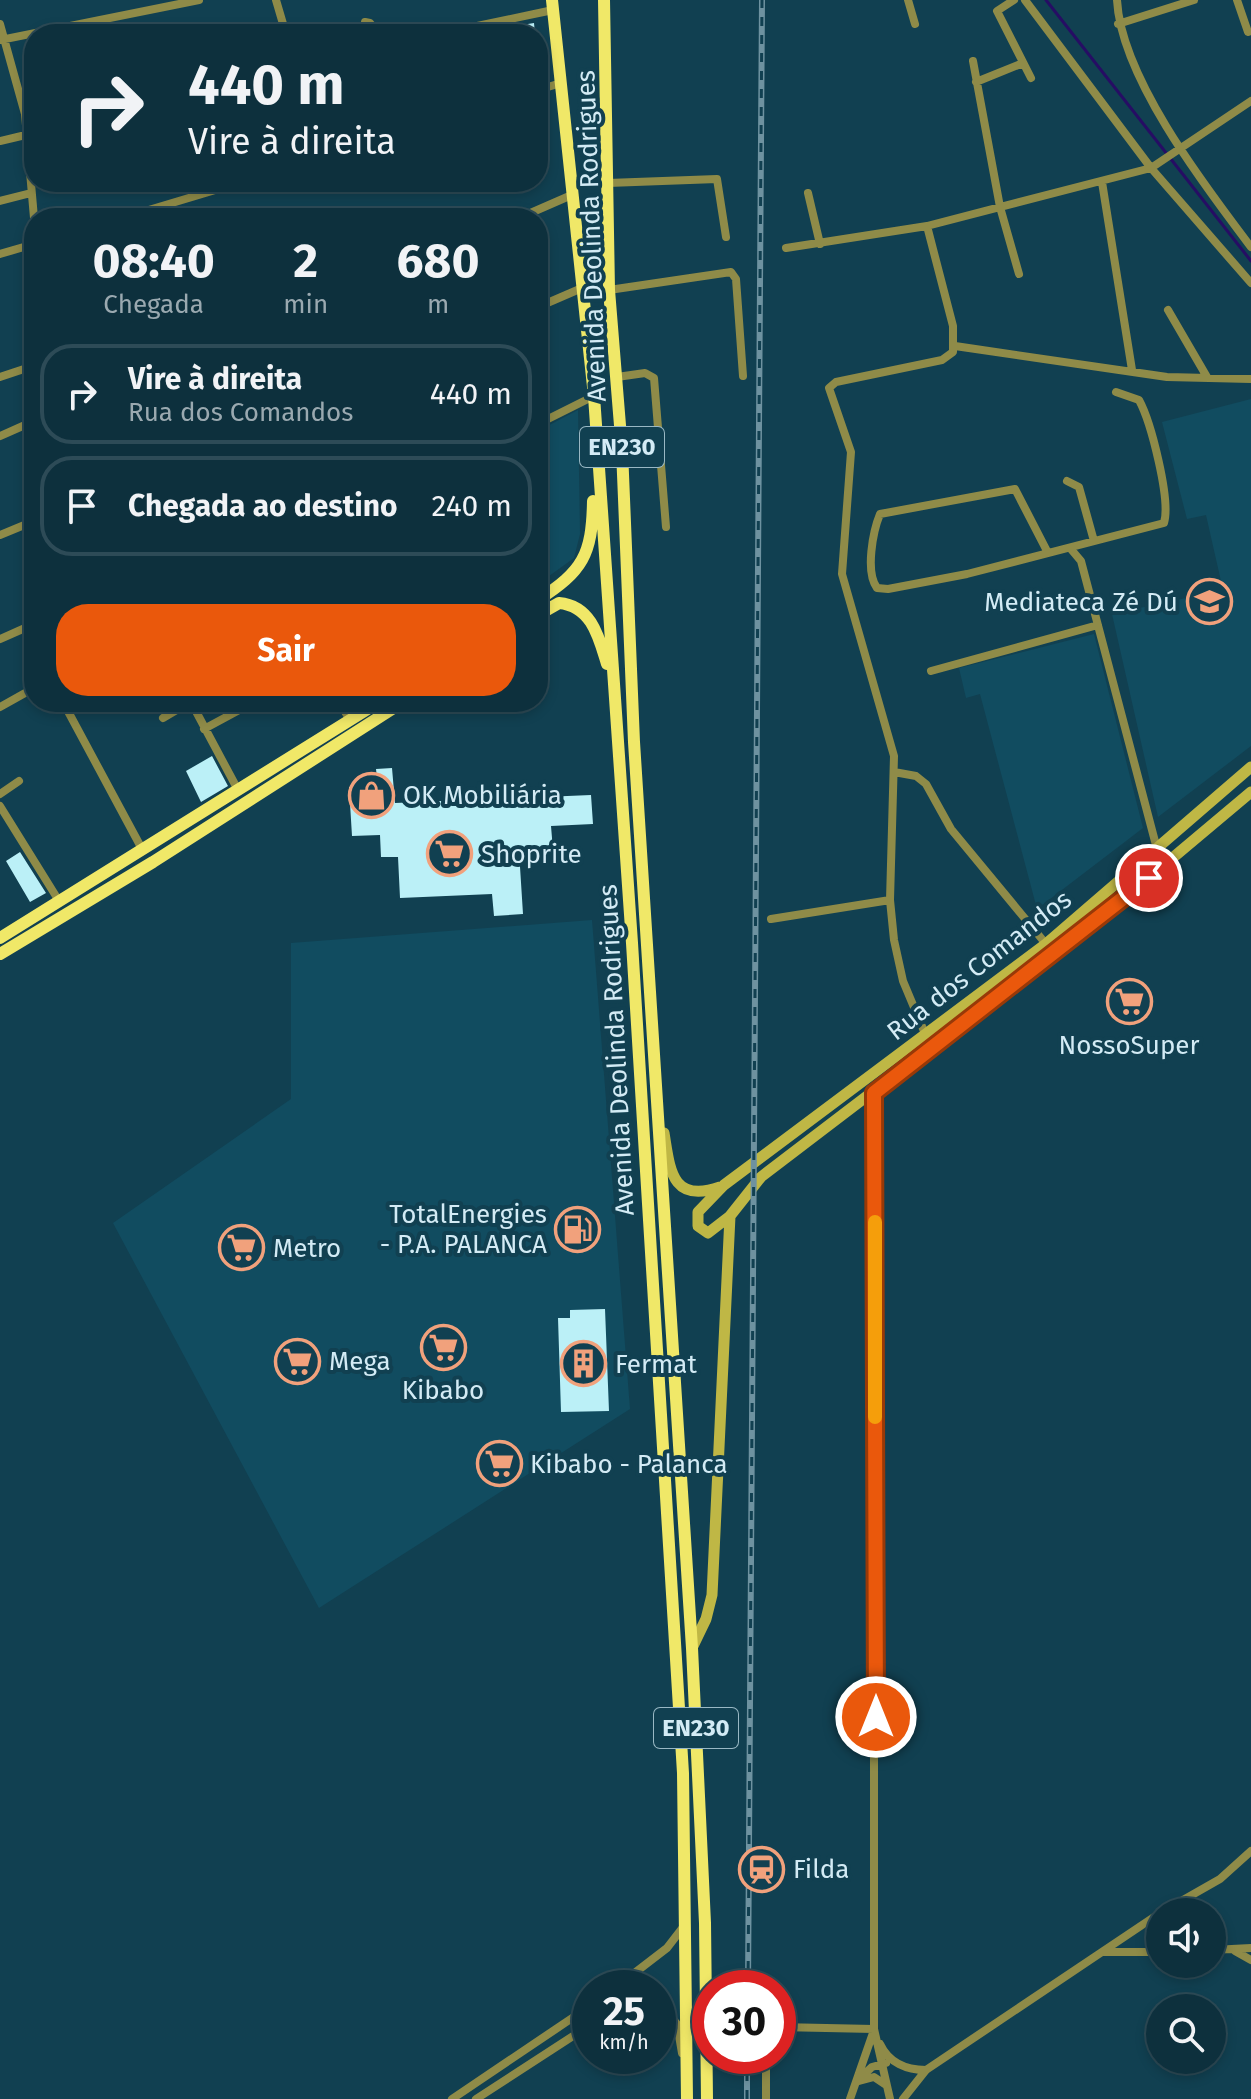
<!DOCTYPE html>
<html lang="pt">
<meta charset="utf-8">
<style>
body{margin:0;font-family:"Fira Sans",sans-serif;background:#163844;color:#f1f3f6;height:100vh;display:flex;flex-direction:column;font-size:30px;white-space:nowrap}
*{box-sizing:border-box;margin:0}
p{font-size:26px;color:#9aa9b0}
.icon{flex:none;width:44px;height:44px;fill:none;stroke:currentColor;stroke-width:2;stroke-linecap:round;stroke-linejoin:round}
.map{position:relative;flex:1;overflow:hidden}
.panel{position:absolute;left:24px;top:208px;width:524px;height:504px;display:flex;flex-direction:column;background:#0d303d;border-radius:32px;box-shadow:0 4px 12px #0003,0 0 0 2px #2d4b57}
.panel>*{flex:none}
.top-card{position:absolute;left:24px;top:24px;width:524px;height:168px;border-radius:32px;box-shadow:0 4px 12px #0003,0 0 0 2px #2d4b57;background:#0d303d;color:#f1f3f6;overflow:hidden}
.buttons{position:absolute;left:1146px;top:1898px;display:grid;gap:16px}
.buttons a{display:grid;place-items:center;width:80px;height:80px;border-radius:50%;background:#0d303d;box-shadow:0 4px 12px #0003,0 0 0 2px #2d4b57;font-size:40px}
.speed{position:absolute;left:572px;top:1970px;display:flex;gap:16px;font-size:40px;font-weight:700;text-align:center}
.speed>*{display:grid;place-content:center;width:104px;height:104px;border-radius:50%;background:#0d303d;box-shadow:0 4px 12px #0003,0 0 0 2px #2d4b57;line-height:1}
.speed small{font-size:20px;font-weight:400}
.speed .limit{border:12px solid #d22;background:#fff;color:#111}
.pin{position:absolute;display:grid;place-items:center;width:68px;height:68px;color:#fff;margin:-34px;border:4px solid #fff;border-radius:50%;box-shadow:0 2px 8px #0007}
.me{position:absolute;width:88px;margin:-44px;rotate:0deg;stroke-linejoin:round;filter:drop-shadow(0 0 6px #0008)}
.turn{display:flex;align-items:center;gap:28px;height:168px;padding:0 32px;font-size:36px}
.turn .icon{width:104px;height:104px;stroke-width:2.5}
.turn b{display:block;font-size:56px;line-height:68px}
.eta{display:flex;justify-content:space-evenly;align-items:center;height:136px;text-align:center}
.eta b{font-size:48px;font-weight:700;line-height:56px}
.cta{display:flex;gap:16px;margin-top:auto;padding:16px 32px}
.cta a{flex:1;height:92px;border-radius:32px;background:#ea580c;color:#fff;font-size:32px;font-weight:700;line-height:92px;text-align:center}
ul{padding:0;list-style:none}
li{display:flex;align-items:center;gap:24px;height:100px;margin:0 16px 12px;padding:0 16px;border:4px solid #2d4b57;border-radius:32px}
li div{flex:1}
li b{display:block;font-size:30px}
li em{font-style:normal}
.map>svg:first-child{display:block}
.built{fill:#114c60}
.lines{fill:none;stroke-linecap:round;stroke-linejoin:round}
.stream{stroke:#260d64;stroke-width:3}
.building{fill:#bbf0f7}
.minor{stroke:#8f8b48;stroke-width:8}
.secondary{stroke:#bfb745;stroke-width:11}
.trunk{stroke:#f0e868;stroke-width:12}
.rail-casing{stroke:#6e92a0;stroke-width:6}
.rail{stroke:#114051;stroke-width:3;stroke-dasharray:9;stroke-linecap:butt}
.route-casing{stroke:#983908;stroke-width:20}
.route{stroke:#ea580c;stroke-width:14}
.slow{stroke:#f59e0b;stroke-width:14}
.labels{text-anchor:middle;stroke-width:8;stroke-linejoin:round;paint-order:stroke}
.shield{fill:#114051;stroke:#99b8c4;stroke-width:2}
.shield-label{font-size:24px;font-weight:bold;fill:#d3ebf5}
.street-label{font-size:26px;fill:#d3ebf5;stroke:#114051}
.poi-label{font-size:26px;fill:#d3ebf5;stroke:#114051;text-anchor:start}
</style>
<div class="map">
<svg width="1251" height="2099" viewBox="0 0 1251 2099">
<rect width="100%" height="100%" fill="#114051"/>
<!-- built -->
<path class="built" d="M 1251,399 L 1251,746 L 1158,817 L 1112,614 L 1223,590 L 1206,515 L 1187,519 L 1162,422 Z
M 578,410 L 580,534 L 574,558 L 538,584 L 538,431 Z
M 1094,634 L 1143,828 L 1037,909 L 980,694 L 966,698 L 959,668 Z
M 592,920 L 630,1409 L 319,1608 L 113,1223 L 291,1099 L 291,943 Z"/>
<g class="lines">
<!-- stream -->
<path class="stream" d="M 1046,0 L 1251,261"/>
</g>
<!-- building -->
<path class="building" d="M 534,23 L 535,34 L 490,34 L 490,30 Z
M 212,756 L 228,786 L 201,802 L 186,771 Z
M 392,768 L 395,803 L 464,800 L 463,793 L 494,791 L 495,799 L 591,795 L 593,824 L 551,826 L 553,850 L 519,851 L 523,914 L 494,916 L 492,894 L 400,898 L 398,857 L 381,857 L 380,835 L 352,836 L 349,787 L 362,786 L 362,779 L 377,778 L 376,769 Z
M 20,852 L 46,893 L 30,902 L 6,861 Z
M 605,1309 L 609,1411 L 561,1412 L 558,1318 L 570,1318 L 570,1310 Z"/>
<g class="lines">
<!-- minor -->
<path class="minor" d="M 276,0 L 286,34
M 908,0 L 915,24
M 1014,0 L 997,11 L 1031,78
M 1025,0 L 1151,168 L 1251,283
M 1117,0 C 1121,77 1204,185 1251,247
M 1237,0 L 1248,32
M 365,22 L 370,23 L 379,34
M 0,24 L 25,114 L 34,218
M 1118,24 L 1194,0
M 439,34 L 553,10
M 0,40 L 199,0
M 973,61 L 1000,207 L 1019,274
M 976,82 L 1023,63
M 538,90 L 561,83
M 0,141 L 34,133
M 1102,182 L 1132,370
M 608,183 L 717,179 L 726,237
M 808,193 L 820,244
M 0,201 L 31,193
M 122,218 L 242,182
M 519,218 L 574,194
M 786,248 L 927,226 L 1151,168 L 1251,101
M 0,254 L 34,244
M 609,290 L 731,272 L 736,279 L 743,376
M 538,307 L 582,288
M 1168,310 L 1207,377
M 955,346 L 1167,377 L 1251,379
M 0,377 L 27,368
M 617,377 L 645,373 L 654,378 L 666,527
M 538,424 L 594,396
M 0,436 L 34,421
M 622,450 L 660,449
M 1067,481 L 1079,487 L 1094,541
M 0,535 L 34,521
M 1070,548 L 1081,561 L 1157,849
M 1048,553 L 1015,489 L 880,514 C 873,531 865,572 877,588 L 888,589 L 967,574 L 1164,523 C 1171,500 1151,422 1139,400 L 1116,392
M 0,639 L 34,624
M 931,671 L 1098,625
M 63,702 L 142,849
M 191,702 L 238,790
M 339,702 L 350,720
M 0,707 L 34,688
M 163,718 L 190,702
M 204,729 L 241,709
M 894,772 L 916,776 L 926,784 L 951,829 L 1046,944
M 0,794 L 19,781
M 0,806 L 59,901
M 771,919 L 890,900
M 926,1036 L 903,981 L 894,940 L 890,900 L 894,756 L 842,574 L 851,452 L 829,388 L 836,382 L 942,360 L 953,352 L 953,326 L 927,226
M 874,1093 L 874,2029 L 890,2099
M 1162,1912 L 1220,1879 L 1251,1851
M 1212,1950 L 1251,1948
M 1235,1951 L 1251,1960
M 1105,1952 L 1160,1952
M 615,1988 L 667,1948 L 684,1926
M 658,2001 L 677,2024 L 682,2053
M 778,2027 L 874,2029
M 880,2044 C 889,2063 907,2070 926,2070
M 858,2080 L 872,2067 L 886,2063
M 859,2081 L 874,2077 L 886,2085
M 452,2099 L 590,2006
M 476,2099 L 590,2025
M 766,2099 L 766,2056
M 850,2099 L 874,2030
M 903,2099 L 926,2070 L 1160,1913"/>
<!-- secondary -->
<path class="secondary" d="M 1251,767 L 1046,944 L 724,1185 L 698,1212 L 698,1226 L 708,1233 L 730,1216 L 761,1177 L 1107,913 L 1251,792
M 664,1133 C 670,1169 671,1204 720,1187
M 692,1648 L 706,1619 L 712,1595 L 730,1216"/>
<!-- trunk -->
<path class="trunk" d="M 552,0 L 594,396 L 632,943 L 683,1773 L 687,2099
M 604,0 L 609,290 L 622,450 L 634,742 L 692,1648 L 705,1923 L 707,2099
M 538,600 C 583,571 592,555 593,501
M 538,615 L 559,603 C 592,606 599,638 607,664
M 0,938 L 379,702
M 0,954 L 153,862 L 403,702"/>
<defs>
<path id="rail" d="M 748,1988 L 762,0
M 747,2099 L 747,2056"/>
</defs>
<!-- rail casing -->
<use href="#rail" class="rail-casing"/>
<!-- rail -->
<use href="#rail" class="rail"/>
</g>
<g class="lines">
<defs>
<path id="route" d="M 876,1717 L 874,1093 L 1149,878"/>
</defs>
<!-- route casing -->
<use href="#route" class="route-casing"/>
<!-- route -->
<use href="#route" class="route"/>
<!-- slow -->
<path class="slow" d="M 875,1222 L 875,1417"/>
</g>
<!-- icons -->
<defs>
<symbol id="university-ring" viewBox="-11 -11 22 22"><circle r="9.5" fill="#114051" stroke="#f1a17c" stroke-width="1.5"/><path d="M0-5L7-2L0 1L-7-2ZM-4 1L0 2.5L4 1V4Q0 6-4 4Z" fill="#f1a17c"/></symbol>
<symbol id="shop-ring" viewBox="-11 -11 22 22"><circle r="9.5" fill="#114051" stroke="#f1a17c" stroke-width="1.5"/><path d="M-5-2.5h2.3a2.7 3.5 0 0 1 5.4 0H5L5.5 6h-11ZM-1.5-2.5h3a1.5 2.3 0 0 0-3 0Z" fill="#f1a17c"/></symbol>
<symbol id="supermarket-ring" viewBox="-11 -11 22 22"><circle r="9.5" fill="#114051" stroke="#f1a17c" stroke-width="1.5"/><path d="M-6-5.5h2.5l.6 2H6L4.5 2H-2.5L-4.4-4H-6ZM-1.5 3.2a1.3 1.3 0 1 0 .1 0ZM3 3.2a1.3 1.3 0 1 0 .1 0Z" fill="#f1a17c"/></symbol>
<symbol id="fuel-ring" viewBox="-11 -11 22 22"><circle r="9.5" fill="#114051" stroke="#f1a17c" stroke-width="1.5"/><path d="M-5.5-6h7V0h2V4h1.3V-2.5L3-4.5l.8-.8L6-3V5H2.5V1h-1V6h-7ZM-4.2-4.7v3.2H.2V-4.7Z" fill="#f1a17c"/></symbol>
<symbol id="building-ring" viewBox="-11 -11 22 22"><circle r="9.5" fill="#114051" stroke="#f1a17c" stroke-width="1.5"/><path d="M-4-6H4V6H1V3H-1V6H-4ZM-2.5-4.3h1.7v1.8h-1.7ZM.8-4.3h1.7v1.8H.8ZM-2.5-1h1.7V.8h-1.7ZM.8-1h1.7V.8H.8Z" fill="#f1a17c"/></symbol>
<symbol id="station-ring" viewBox="-11 -11 22 22"><circle r="9.5" fill="#114051" stroke="#f1a17c" stroke-width="1.5"/><path d="M-3-6H3Q5-6 5-4V2Q5 4 3 4L4.5 6H3L1.5 4h-3L-3 6H-4.5L-3 4Q-5 4-5 2V-4Q-5-6-3-6ZM-3.5-4v3h7v-3ZM-3.5 1v1.5H-2V1ZM2 1v1.5H3.5V1Z" fill="#f1a17c"/></symbol>
</defs>
<g fill-rule="evenodd">
<use href="#university-ring" x="1184" y="576" width="51" height="51"/>
<use href="#shop-ring" x="346" y="770" width="51" height="51"/>
<use href="#supermarket-ring" x="424" y="828" width="51" height="51"/>
<use href="#supermarket-ring" x="1104" y="976" width="51" height="51"/>
<use href="#fuel-ring" x="552" y="1204" width="51" height="51"/>
<use href="#supermarket-ring" x="216" y="1222" width="51" height="51"/>
<use href="#supermarket-ring" x="418" y="1322" width="51" height="51"/>
<use href="#supermarket-ring" x="272" y="1336" width="51" height="51"/>
<use href="#building-ring" x="558" y="1338" width="51" height="51"/>
<use href="#supermarket-ring" x="474" y="1438" width="51" height="51"/>
<use href="#station-ring" x="736" y="1844" width="51" height="51"/>
</g>
<g class="labels">
<!-- shield labels -->
<g class="shield">
<rect x="580" y="427" width="84" height="40" rx="6"/>
<rect x="654" y="1708" width="84" height="40" rx="6"/>
</g>
<g class="shield-label">
<text x="622" y="455">EN230</text>
<text x="696" y="1736">EN230</text>
</g>
<!-- street labels -->
<g class="street-label">
<text transform="translate(591 236) rotate(-92)" y="9">Avenida Deolinda Rodrigues</text>
<text transform="translate(979 965) rotate(-38)" y="9">Rua dos Comandos</text>
<text transform="translate(616 1050) rotate(-93)" y="9">Avenida Deolinda Rodrigues</text>
</g>
<!-- poi labels -->
<g class="poi-label">
<text x="1178" y="611" text-anchor="end">Mediateca Zé Dú</text>
<text x="403" y="804">OK Mobiliária</text>
<text x="481" y="863">Shoprite</text>
<text x="1129" y="1054" text-anchor="middle">NossoSuper</text>
<text x="547" y="1223" text-anchor="end">TotalEnergies<tspan x="547" dy="30">- P.A. PALANCA</tspan></text>
<text x="273" y="1257">Metro</text>
<text x="329" y="1370">Mega</text>
<text x="615" y="1373">Fermat</text>
<text x="443" y="1399" text-anchor="middle">Kibabo</text>
<text x="530" y="1473">Kibabo - Palanca</text>
<text x="793" y="1878">Filda</text>
</g>
</g>
</svg>
<div class="buttons">
<a><svg class="icon" aria-label="sound" viewBox="0 0 24 24"><path d="M4 9h4l5-4v14l-5-4H4zM17 9q2 3 0 6"/></svg></a>
<a><svg class="icon" aria-label="search" viewBox="0 0 24 24"><circle cx="10" cy="10" r="6"/><path d="M15 15l6 6"/></svg></a>
</div>
<div class="speed"><div>25<small>km/h</small></div><div class="limit">30</div></div>
<div class="pin" style="left:1149px;top:878px;background:#d93025"><svg class="icon" aria-label="arrive" viewBox="0 0 24 24"><path d="M6 21V4h12l-3 4 3 4H6"/></svg></div>
<svg class="me" style="left:876px;top:1717px" viewBox="-20 -20 40 40"><circle r="17" fill="#ea580c" stroke="#fff" stroke-width="3"/><path d="M0-11L8 9 0 5-8 9z" fill="#fff"/></svg>
<div class="top-card">
<div class="turn"><svg class="icon" aria-label="right" viewBox="0 0 24 24"><path d="M7 20v-9h11M14 6l5 5-5 5"/></svg><div><b>440 m</b>Vire à direita</div></div>
</div>
<section class="panel">
<div class="eta">
<div><b>08:40</b><p>Chegada</p></div>
<div><b>2</b><p>min</p></div>
<div><b>680</b><p>m</p></div>
</div>
<ul>
<li><svg class="icon" aria-label="right" viewBox="0 0 24 24"><path d="M7 20v-9h11M14 6l5 5-5 5"/></svg><div><b>Vire à direita</b><p>Rua dos Comandos</p></div><em>440 m</em></li>
<li><svg class="icon" aria-label="arrive" viewBox="0 0 24 24"><path d="M6 21V4h12l-3 4 3 4H6"/></svg><div><b>Chegada ao destino</b></div><em>240 m</em></li>
</ul>
<div class="cta"><a>Sair</a></div>
</section>
</div>
